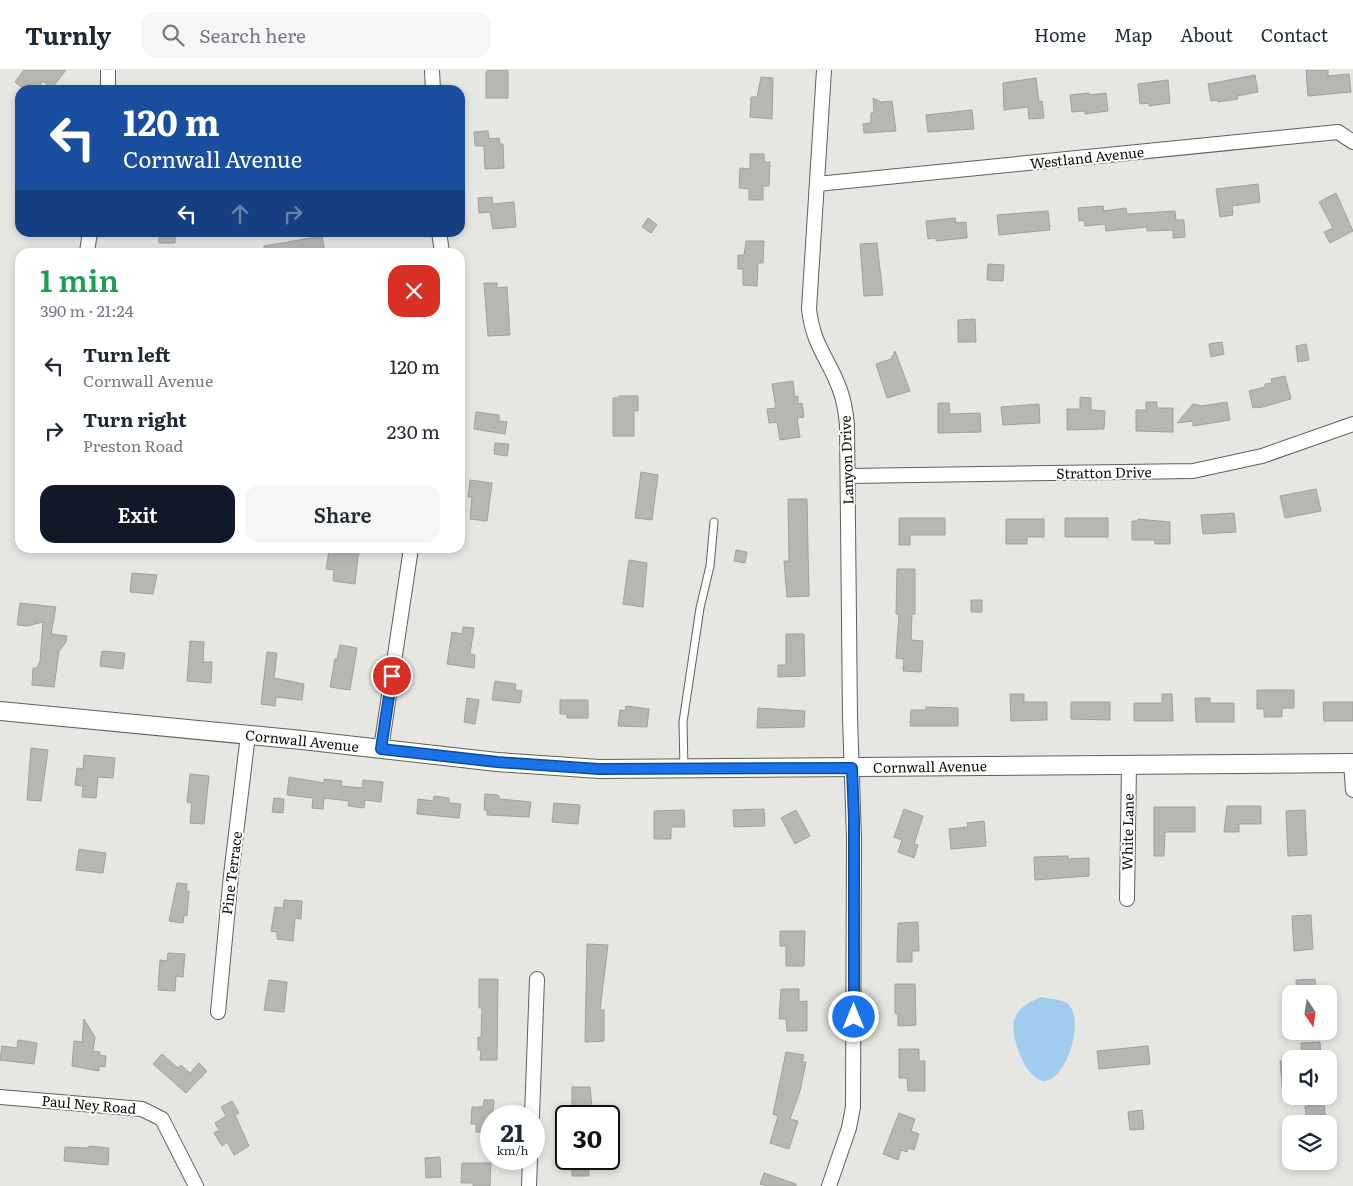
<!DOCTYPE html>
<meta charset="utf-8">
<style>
body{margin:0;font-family:Literata,serif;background:#f6f6f7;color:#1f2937;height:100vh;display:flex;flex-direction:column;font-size:19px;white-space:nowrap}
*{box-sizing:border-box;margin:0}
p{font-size:16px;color:#747a83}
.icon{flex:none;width:28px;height:28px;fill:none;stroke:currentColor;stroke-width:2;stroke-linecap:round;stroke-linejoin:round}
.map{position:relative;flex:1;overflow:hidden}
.sheet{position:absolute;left:15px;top:178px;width:450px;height:305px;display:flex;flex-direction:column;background:#fff;border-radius:15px;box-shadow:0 2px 8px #0003}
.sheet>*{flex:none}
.banner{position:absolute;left:15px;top:15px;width:450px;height:152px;border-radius:15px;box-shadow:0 2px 8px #0003;background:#1a4fa0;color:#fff;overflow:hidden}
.needle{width:32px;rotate:167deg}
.fabs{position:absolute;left:1282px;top:915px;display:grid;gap:10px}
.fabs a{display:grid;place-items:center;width:55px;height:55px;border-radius:10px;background:#fff;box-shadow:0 2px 8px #0003;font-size:25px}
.speed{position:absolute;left:480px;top:1035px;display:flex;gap:10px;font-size:25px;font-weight:700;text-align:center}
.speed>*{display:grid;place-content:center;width:65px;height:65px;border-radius:50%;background:#fff;box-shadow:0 2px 8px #0003;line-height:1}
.speed small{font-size:12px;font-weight:400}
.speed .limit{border:2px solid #111;border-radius:8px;background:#fff;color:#111}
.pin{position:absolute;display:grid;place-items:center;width:42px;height:42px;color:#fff;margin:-21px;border:2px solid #fff;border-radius:50%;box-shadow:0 1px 5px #0007}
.me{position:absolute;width:55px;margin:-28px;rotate:0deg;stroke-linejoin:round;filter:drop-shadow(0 0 4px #0008)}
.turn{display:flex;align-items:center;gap:18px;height:105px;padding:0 25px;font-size:22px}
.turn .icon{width:65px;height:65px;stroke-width:2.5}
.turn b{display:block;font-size:35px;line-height:42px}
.lanes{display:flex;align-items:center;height:48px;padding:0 25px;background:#0003;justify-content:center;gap:25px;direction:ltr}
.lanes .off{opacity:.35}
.round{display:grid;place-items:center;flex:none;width:52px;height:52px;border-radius:15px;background:#f6f6f7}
.headline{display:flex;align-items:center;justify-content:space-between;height:85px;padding:0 25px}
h1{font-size:30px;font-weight:600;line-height:38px;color:#1e9e55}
.primary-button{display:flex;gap:10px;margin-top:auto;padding:10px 25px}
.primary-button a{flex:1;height:58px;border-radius:15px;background:#111827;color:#fff;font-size:20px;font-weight:600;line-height:58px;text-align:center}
.primary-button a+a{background:#f6f6f7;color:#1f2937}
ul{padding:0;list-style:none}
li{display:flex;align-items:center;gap:15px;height:65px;padding:0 25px}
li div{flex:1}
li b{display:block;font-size:19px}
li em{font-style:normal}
header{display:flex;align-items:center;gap:30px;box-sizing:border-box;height:70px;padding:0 25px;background:#fff;border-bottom:1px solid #e0e1e3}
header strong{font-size:24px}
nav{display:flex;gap:28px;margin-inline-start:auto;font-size:18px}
.search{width:350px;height:45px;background:#f6f6f7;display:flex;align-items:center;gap:12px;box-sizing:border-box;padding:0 18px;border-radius:15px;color:#747a83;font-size:19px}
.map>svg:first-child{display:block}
.water{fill:#a2cced}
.building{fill:#b6b6b3;stroke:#a0a09d}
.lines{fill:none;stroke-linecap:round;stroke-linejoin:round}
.service-casing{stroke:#5f605c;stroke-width:9}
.minor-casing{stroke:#5f605c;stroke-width:16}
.tertiary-casing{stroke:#5f605c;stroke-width:20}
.service{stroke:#fff;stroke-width:7}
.minor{stroke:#fff;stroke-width:14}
.tertiary{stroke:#fff;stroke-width:18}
.route-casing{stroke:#114b97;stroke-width:12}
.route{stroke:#1a73e8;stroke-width:9}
.labels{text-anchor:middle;stroke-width:4;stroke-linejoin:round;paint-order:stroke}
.street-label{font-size:14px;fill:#0f0f0e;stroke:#fffffe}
</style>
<header>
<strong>Turnly</strong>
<div class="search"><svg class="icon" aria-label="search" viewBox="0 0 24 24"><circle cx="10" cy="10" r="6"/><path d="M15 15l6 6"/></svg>Search here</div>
<nav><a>Home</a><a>Map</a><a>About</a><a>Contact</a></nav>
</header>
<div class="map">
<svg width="1353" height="1116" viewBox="0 0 1353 1116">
<rect width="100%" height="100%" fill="#e6e6e2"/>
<!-- water -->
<path class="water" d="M 1041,927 C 1049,929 1061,929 1067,933 C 1086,948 1067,1009 1045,1011 C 1026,1012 1008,963 1015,948 C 1020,936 1030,932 1041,927 Z"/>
<!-- building -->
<path class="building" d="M 24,0 L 66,0 L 52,18 L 43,11 L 36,20 L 25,20 L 15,12 Z
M 488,0 L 508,0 L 508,28 L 486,28 L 486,2 Z
M 1306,0 L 1328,0 L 1328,6 L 1349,4 L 1351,22 L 1308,26 Z
M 1255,5 L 1258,22 L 1237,26 L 1238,29 L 1218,32 L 1217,30 L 1211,31 L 1208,14 Z
M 761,7 L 773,8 L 772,49 L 750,47 L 751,27 L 757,27 Z
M 1036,8 L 1039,32 L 1042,31 L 1044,48 L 1029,49 L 1028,37 L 1004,40 L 1003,13 Z
M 1168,10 L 1170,33 L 1149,36 L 1149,33 L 1140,34 L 1138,14 Z
M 1089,23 L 1089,25 L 1106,23 L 1108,41 L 1085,44 L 1085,41 L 1072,42 L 1070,25 Z
M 873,28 L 881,32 L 892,31 L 896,61 L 864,63 L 863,54 L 871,53 L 871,43 L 874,42 Z
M 972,40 L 974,59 L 928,62 L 926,45 Z
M 488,61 L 489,69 L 499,68 L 500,74 L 503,74 L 504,98 L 485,99 L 484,76 L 475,76 L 474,62 Z
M 750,84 L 764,84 L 764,92 L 770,92 L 769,116 L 763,116 L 763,130 L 749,130 L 749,119 L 739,118 L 740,98 L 750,99 Z
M 1258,114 L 1260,132 L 1232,136 L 1233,145 L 1220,147 L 1216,119 Z
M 1336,123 L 1353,161 L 1330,173 L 1324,162 L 1333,158 L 1319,132 Z
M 492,127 L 493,134 L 514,132 L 516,157 L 493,159 L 490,142 L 479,143 L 478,128 Z
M 1103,136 L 1104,141 L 1126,138 L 1127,144 L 1175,141 L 1176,150 L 1184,150 L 1185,167 L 1173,168 L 1173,160 L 1147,161 L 1147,157 L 1106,161 L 1105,154 L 1085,156 L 1084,150 L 1079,151 L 1078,138 Z
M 1048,141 L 1050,160 L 999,165 L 997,145 Z
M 648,148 L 657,155 L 651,163 L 642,157 Z
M 955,148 L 956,153 L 966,152 L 967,168 L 936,171 L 936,168 L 928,169 L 926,151 Z
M 159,162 L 175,162 L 175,173 L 159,173 Z
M 322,166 L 325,182 L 264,182 L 264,176 Z
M 746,171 L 764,171 L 763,193 L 758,193 L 757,216 L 743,215 L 743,199 L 738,199 L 738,185 L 744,185 Z
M 877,173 L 883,225 L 864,226 L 860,174 Z
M 988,194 L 1004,195 L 1003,211 L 987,210 Z
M 484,213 L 497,213 L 497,218 L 507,217 L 510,265 L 488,266 Z
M 975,249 L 976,272 L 958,272 L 958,250 Z
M 1222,272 L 1224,284 L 1211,287 L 1209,274 Z
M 1306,274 L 1309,290 L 1298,292 L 1296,276 Z
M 895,281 L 910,321 L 887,328 L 876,294 L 891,289 Z
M 1285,306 L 1291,329 L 1259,338 L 1258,337 L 1253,338 L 1249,321 L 1265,317 L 1265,314 L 1272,313 L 1271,309 Z
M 793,311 L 795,327 L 798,326 L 798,334 L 802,333 L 804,347 L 797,348 L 800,367 L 780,370 L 777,352 L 769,353 L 767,339 L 776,338 L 772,314 Z
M 619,326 L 638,326 L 638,341 L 634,341 L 634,366 L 613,366 L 613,328 L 619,328 Z
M 1080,327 L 1091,328 L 1091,340 L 1105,341 L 1104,359 L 1067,360 L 1067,339 L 1080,339 Z
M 1146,332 L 1157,332 L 1157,338 L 1173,338 L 1173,362 L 1136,361 L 1136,340 L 1146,340 Z
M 1227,332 L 1230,350 L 1193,356 L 1193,351 L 1177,353 L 1193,334 L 1202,336 Z
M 938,333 L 949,333 L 950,344 L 980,343 L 981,362 L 938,363 Z
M 1039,334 L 1040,353 L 1003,355 L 1001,337 Z
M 476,342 L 499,345 L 499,351 L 507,352 L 505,364 L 474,359 Z
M 495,373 L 509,374 L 507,386 L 494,384 Z
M 641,402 L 658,405 L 652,450 L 635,448 Z
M 470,410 L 492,413 L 487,451 L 470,449 L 472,427 L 468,427 Z
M 1316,419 L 1321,441 L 1285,448 L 1280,426 Z
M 788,429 L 807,429 L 809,526 L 787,527 L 784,491 L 789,491 Z
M 1234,443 L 1236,462 L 1203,464 L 1201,445 Z
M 899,448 L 945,448 L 945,465 L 910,465 L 910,475 L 899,475 Z
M 1065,448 L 1108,448 L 1108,467 L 1065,467 Z
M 1006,449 L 1044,449 L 1044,467 L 1027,467 L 1027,474 L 1006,474 Z
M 1138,449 L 1170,452 L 1170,474 L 1155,474 L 1155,470 L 1132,470 L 1132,451 L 1138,451 Z
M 337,478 L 359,478 L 355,514 L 333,511 L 334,500 L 326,499 L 329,481 L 336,482 Z
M 736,480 L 747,482 L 745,493 L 734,491 Z
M 629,490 L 647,493 L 643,537 L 623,534 Z
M 897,499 L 915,499 L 915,544 L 912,544 L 911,570 L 923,571 L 921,602 L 903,601 L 904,589 L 896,588 L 899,544 L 896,544 Z
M 132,503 L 157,505 L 153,524 L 130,522 Z
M 971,530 L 982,530 L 982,542 L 971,542 Z
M 20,533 L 56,537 L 51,564 L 67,566 L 66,572 L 59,581 L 54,617 L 32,615 L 33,598 L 37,598 L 40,591 L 43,552 L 27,556 L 17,555 Z
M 463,557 L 474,558 L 470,584 L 475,585 L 474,598 L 447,594 L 452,562 L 462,564 Z
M 786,564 L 804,564 L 805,606 L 778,607 L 778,595 L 786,595 Z
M 190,571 L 204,572 L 203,592 L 212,592 L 211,613 L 187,611 Z
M 340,575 L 357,578 L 350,620 L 330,617 L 335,589 L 337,589 Z
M 102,581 L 125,583 L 123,599 L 100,596 Z
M 267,582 L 277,583 L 274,608 L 304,614 L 302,630 L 276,627 L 275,636 L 261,634 Z
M 495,611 L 516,614 L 515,620 L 522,621 L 520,633 L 492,630 Z
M 1257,620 L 1294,620 L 1294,638 L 1282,638 L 1282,647 L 1264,647 L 1264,639 L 1257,639 Z
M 1010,624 L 1024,624 L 1024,632 L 1047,632 L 1047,650 L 1011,651 Z
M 1162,624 L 1172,624 L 1173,651 L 1134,651 L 1134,633 L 1162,633 Z
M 467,628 L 479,630 L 475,654 L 464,652 Z
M 1195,628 L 1210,628 L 1210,633 L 1234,633 L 1234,652 L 1196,652 Z
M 560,630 L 588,630 L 588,648 L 567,648 L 567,644 L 560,644 Z
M 1071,632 L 1110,632 L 1110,650 L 1071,649 Z
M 1323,632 L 1353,632 L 1353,651 L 1324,651 Z
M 626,636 L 649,639 L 647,657 L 618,656 L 620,640 L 625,641 Z
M 926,637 L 958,638 L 958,656 L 910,656 L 911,640 L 926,640 Z
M 758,638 L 805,641 L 804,657 L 757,658 Z
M 31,678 L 48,680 L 41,731 L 27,730 Z
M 84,685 L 115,688 L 113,708 L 98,707 L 96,728 L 82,727 L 83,716 L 75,715 L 77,698 L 83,699 Z
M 190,704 L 209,706 L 204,754 L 190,753 L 192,733 L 187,732 Z
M 289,707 L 324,713 L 324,709 L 342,711 L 341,716 L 362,718 L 363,710 L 383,712 L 381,732 L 365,730 L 364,738 L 348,736 L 349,731 L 324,728 L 323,739 L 312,738 L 313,728 L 287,725 Z
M 485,724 L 498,725 L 500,729 L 531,732 L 529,747 L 487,745 L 487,740 L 484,740 Z
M 434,726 L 449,728 L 449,733 L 461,734 L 459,748 L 417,744 L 418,729 L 433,731 Z
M 274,728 L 284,729 L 283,743 L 272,742 Z
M 554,733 L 580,735 L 578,754 L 552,752 Z
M 1227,736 L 1261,736 L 1261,754 L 1239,754 L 1239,762 L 1224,762 Z
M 1154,737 L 1195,737 L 1195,762 L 1165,762 L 1164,786 L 1154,786 Z
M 764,739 L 765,756 L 734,757 L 733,740 Z
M 904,739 L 923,746 L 914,774 L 918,775 L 914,788 L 898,782 L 902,770 L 894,767 Z
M 684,740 L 685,757 L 671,757 L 671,769 L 654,769 L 654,741 Z
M 796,740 L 810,766 L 795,774 L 781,748 Z
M 1305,740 L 1307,785 L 1288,786 L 1286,741 Z
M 984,751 L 986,776 L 951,779 L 949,759 L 968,757 L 967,753 Z
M 79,779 L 106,783 L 103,803 L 76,800 Z
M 1068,786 L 1068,789 L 1089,788 L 1089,806 L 1035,810 L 1034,787 Z
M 177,813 L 187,814 L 186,821 L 189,821 L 187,846 L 184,845 L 183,853 L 169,851 Z
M 284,830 L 302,831 L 301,849 L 295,848 L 293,871 L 277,869 L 277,862 L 271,861 L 275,837 L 283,838 Z
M 1311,845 L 1313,879 L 1294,881 L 1292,846 Z
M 918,852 L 919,881 L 912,881 L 912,892 L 897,892 L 898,853 Z
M 780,861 L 805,861 L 804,896 L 786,896 L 786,876 L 780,876 Z
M 587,874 L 608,875 L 600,940 L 604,940 L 604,971 L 585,972 Z
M 168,883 L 185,884 L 183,907 L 176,906 L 175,921 L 158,920 L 160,890 L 167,891 Z
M 479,909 L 498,909 L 497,990 L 480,990 L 481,980 L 478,980 L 478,967 L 481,967 L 482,938 L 479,938 Z
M 1315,909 L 1317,924 L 1297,924 L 1296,910 Z
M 269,910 L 287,912 L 284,942 L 264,940 Z
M 895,914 L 915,914 L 916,955 L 898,956 L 898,945 L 895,943 Z
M 781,919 L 799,919 L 799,932 L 807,931 L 807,961 L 787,961 L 786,949 L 779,949 Z
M 84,949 L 95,967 L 93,981 L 100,982 L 99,985 L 106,986 L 105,997 L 99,996 L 99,1001 L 72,996 L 74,971 L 82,972 Z
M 18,970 L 37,973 L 34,994 L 0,990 L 2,976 L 17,978 Z
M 1320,972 L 1321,989 L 1302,989 L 1301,973 Z
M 1148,976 L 1150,994 L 1099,999 L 1097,981 Z
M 899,979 L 919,979 L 919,991 L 925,991 L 925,1021 L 908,1021 L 907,1008 L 899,1008 Z
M 786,982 L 804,985 L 802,992 L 806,992 L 800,1021 L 790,1049 L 798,1051 L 789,1079 L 770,1073 L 778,1046 L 773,1044 Z
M 162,984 L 178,998 L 181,995 L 190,1003 L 199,993 L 207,1001 L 186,1023 L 153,994 Z
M 1280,991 L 1291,991 L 1291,1026 L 1283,1026 Z
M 572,1017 L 590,1017 L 592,1037 L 572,1037 Z
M 484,1030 L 494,1030 L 491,1063 L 476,1062 L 476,1054 L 471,1054 L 472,1037 L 483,1037 Z
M 232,1031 L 239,1043 L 235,1045 L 249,1076 L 234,1085 L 227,1072 L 222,1076 L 214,1063 L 219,1060 L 215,1053 L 226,1046 L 221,1037 Z
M 1324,1034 L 1326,1054 L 1307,1054 L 1305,1036 Z
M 1142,1040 L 1144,1059 L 1130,1060 L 1128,1042 Z
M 899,1043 L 915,1049 L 911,1061 L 919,1064 L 914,1080 L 908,1078 L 907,1082 L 901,1080 L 898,1090 L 883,1084 Z
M 89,1076 L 109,1078 L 108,1095 L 64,1091 L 65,1077 L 89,1078 Z
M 440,1087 L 441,1107 L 426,1108 L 425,1088 Z
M 572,1089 L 588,1089 L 589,1106 L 572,1106 Z
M 462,1093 L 491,1093 L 490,1116 L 473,1116 L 473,1113 L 461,1113 Z
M 764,1103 L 796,1114 L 796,1116 L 768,1116 L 760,1114 Z"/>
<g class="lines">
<defs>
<path id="service" d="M 684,699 L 683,652 L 700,538 L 710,496 L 714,452"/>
<path id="minor" d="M 432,0 L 433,20
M 824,0 L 809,239 C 813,276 829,289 840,320 C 844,331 846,343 847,355 L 850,647 L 854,768 L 853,1037 L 849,1058 L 829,1116
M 108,20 L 108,0
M 817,114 L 1338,62 L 1353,72
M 439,162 L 442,182
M 87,182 L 90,162
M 848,406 L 1193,401 L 1262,386 L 1353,354
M 381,679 L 411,478
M 1351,693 L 1353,720
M 1127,829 L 1129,694
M 218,942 L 231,805 L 248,665
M 0,1027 L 142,1039 L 162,1049 L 196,1116
M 532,1046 L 537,909
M 529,1116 L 530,1089"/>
<path id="tertiary" d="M 0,641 L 302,670 L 497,692 L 599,699 L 1353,693"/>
</defs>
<!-- service casing -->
<use href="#service" class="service-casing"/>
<!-- minor casing -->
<use href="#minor" class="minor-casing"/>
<!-- tertiary casing -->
<use href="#tertiary" class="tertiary-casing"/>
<!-- service -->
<use href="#service" class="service"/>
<!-- minor -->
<use href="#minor" class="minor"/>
<!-- tertiary -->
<use href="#tertiary" class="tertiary"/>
</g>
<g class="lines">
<defs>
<path id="route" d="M 392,606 L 381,679 L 497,692 L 599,699 L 852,698 L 854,750 L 854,947"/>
</defs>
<!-- route casing -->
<use href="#route" class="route-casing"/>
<!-- route -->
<use href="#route" class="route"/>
</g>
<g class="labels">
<!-- street labels -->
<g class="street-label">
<text transform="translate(1087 88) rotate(-6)" y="5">Westland Avenue</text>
<text transform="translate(847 390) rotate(-92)" y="5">Lanyon Drive</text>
<text transform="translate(1104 403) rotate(-1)" y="5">Stratton Drive</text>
<text transform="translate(302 671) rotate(6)" y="5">Cornwall Avenue</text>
<text transform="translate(930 697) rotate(-1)" y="5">Cornwall Avenue</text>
<text transform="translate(1128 762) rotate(-89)" y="5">White Lane</text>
<text transform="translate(232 803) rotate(-83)" y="5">Pine Terrace</text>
<text transform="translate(89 1035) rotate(5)" y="5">Paul Ney Road</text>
</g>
</g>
</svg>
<div class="fabs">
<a><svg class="needle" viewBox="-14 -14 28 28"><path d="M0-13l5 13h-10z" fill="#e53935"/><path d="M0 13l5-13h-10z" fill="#747a83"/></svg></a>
<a><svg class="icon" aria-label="sound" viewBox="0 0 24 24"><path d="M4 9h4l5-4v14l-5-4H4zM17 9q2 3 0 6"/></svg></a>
<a><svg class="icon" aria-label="layers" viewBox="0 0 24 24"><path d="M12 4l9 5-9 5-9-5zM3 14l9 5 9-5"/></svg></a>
</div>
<div class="speed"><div>21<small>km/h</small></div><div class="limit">30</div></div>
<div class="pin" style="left:392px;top:606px;background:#d93025"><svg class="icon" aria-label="arrive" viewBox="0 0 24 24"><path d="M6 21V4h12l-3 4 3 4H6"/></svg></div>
<svg class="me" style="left:854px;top:947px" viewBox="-20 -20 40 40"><circle r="17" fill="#1a73e8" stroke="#fff" stroke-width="3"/><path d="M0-11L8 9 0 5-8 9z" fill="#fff"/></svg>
<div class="banner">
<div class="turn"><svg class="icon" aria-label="left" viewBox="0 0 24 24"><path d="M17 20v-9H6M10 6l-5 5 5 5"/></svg><div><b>120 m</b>Cornwall Avenue</div></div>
<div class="lanes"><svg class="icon" aria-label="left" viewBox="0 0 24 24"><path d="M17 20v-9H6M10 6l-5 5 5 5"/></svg><svg class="icon off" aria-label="ahead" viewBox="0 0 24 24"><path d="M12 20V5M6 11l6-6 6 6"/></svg><svg class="icon off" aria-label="right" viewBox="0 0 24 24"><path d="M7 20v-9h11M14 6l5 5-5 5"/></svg></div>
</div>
<section class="sheet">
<div class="headline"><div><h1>1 min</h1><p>390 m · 21:24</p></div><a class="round" style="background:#d93025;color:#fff"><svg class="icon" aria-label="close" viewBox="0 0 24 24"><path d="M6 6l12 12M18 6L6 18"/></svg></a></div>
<ul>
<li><svg class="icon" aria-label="left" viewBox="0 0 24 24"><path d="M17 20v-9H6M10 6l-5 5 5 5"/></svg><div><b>Turn left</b><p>Cornwall Avenue</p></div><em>120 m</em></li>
<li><svg class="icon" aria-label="right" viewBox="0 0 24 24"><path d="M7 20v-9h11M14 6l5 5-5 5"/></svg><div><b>Turn right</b><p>Preston Road</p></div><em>230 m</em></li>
</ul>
<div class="primary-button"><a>Exit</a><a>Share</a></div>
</section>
</div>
